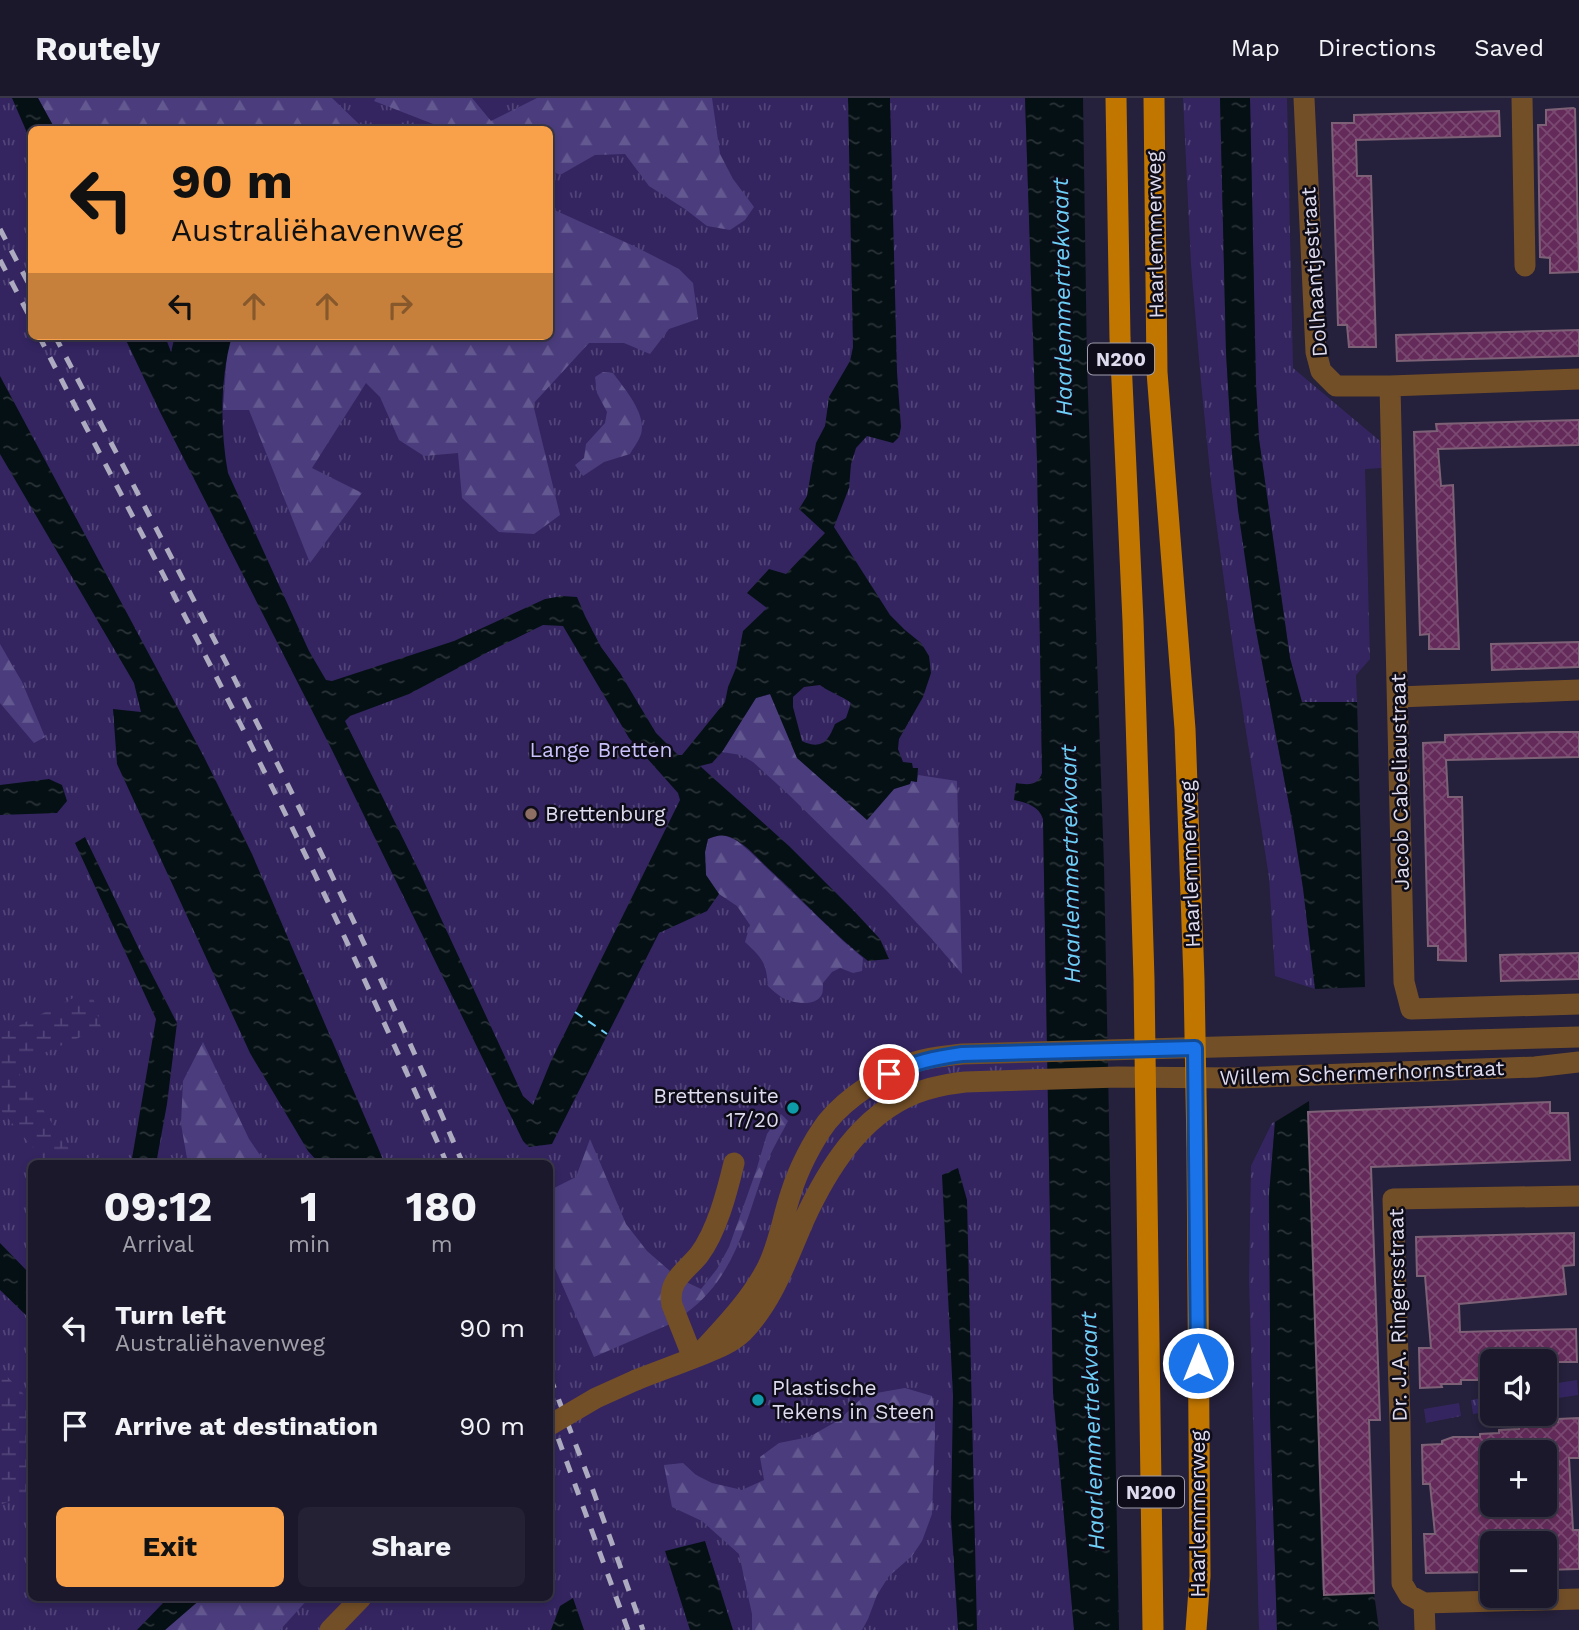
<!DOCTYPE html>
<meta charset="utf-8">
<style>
body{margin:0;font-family:"Work Sans",sans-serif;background:#252134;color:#f1f3f6;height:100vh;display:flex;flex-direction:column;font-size:26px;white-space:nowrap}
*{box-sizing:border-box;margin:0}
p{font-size:23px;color:#a0a0a9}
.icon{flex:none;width:38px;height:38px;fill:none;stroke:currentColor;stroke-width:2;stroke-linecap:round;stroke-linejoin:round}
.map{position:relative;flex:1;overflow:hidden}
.details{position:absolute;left:28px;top:1062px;width:525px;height:441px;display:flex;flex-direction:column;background:#1c182c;border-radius:10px;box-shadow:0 4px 10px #0003,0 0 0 2px #3a3748}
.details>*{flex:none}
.guide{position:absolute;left:28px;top:28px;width:525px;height:214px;border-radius:10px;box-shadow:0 4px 10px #0003,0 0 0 2px #3a3748;background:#f8a14a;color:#111;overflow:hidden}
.buttons{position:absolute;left:1480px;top:1251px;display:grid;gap:14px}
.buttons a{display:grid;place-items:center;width:77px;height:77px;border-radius:10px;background:#1c182c;box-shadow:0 4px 10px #0003,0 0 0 2px #3a3748;font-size:35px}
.pin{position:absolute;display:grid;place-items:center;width:60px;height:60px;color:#fff;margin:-30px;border:4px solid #fff;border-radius:50%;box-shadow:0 2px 7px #0007}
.me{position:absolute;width:77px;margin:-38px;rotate:0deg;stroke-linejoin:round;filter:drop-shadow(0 0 5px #0008)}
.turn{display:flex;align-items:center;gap:24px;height:147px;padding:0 28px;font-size:32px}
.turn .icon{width:91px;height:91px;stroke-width:2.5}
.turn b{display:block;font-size:49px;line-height:60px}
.lanes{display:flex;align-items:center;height:66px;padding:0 28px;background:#0003;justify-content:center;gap:35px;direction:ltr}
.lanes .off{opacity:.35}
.eta{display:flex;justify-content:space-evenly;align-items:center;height:119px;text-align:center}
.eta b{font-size:42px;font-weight:700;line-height:49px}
.button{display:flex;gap:14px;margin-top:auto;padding:14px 28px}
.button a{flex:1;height:80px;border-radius:10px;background:#f8a14a;color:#111;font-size:28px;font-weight:700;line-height:80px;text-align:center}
.button a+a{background:#252134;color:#f1f3f6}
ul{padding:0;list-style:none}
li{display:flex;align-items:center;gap:21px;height:98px;padding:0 28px}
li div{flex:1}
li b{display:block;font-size:26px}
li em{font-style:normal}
header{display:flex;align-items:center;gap:42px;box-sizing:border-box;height:98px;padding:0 35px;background:#1c182c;border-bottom:2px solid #3a3748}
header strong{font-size:33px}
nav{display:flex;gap:38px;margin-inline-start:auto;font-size:24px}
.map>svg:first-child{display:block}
.grass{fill:url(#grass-tufts);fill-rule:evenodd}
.forest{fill:url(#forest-firs)}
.wetland{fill:url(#wetland-marsh)}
.water{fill:url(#water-ripples);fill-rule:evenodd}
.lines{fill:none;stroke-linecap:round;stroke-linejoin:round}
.ferry{stroke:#6dcff7;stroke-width:2;stroke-dasharray:9 7;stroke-linecap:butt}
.building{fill:url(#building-cross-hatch);stroke:#7d6176;stroke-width:2;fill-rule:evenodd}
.minor{stroke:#734f27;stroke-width:21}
.major{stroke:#c17600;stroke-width:21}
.rail{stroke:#adabbf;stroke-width:5;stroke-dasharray:12 12;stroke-linecap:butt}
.minor-bridge{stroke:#734f27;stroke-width:21}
.route-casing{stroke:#114b97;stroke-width:18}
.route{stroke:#1a73e8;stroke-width:12}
.education-dot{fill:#8d6e63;stroke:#0e0c18;stroke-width:2.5}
.culture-dot{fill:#0f9aa8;stroke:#0e0c18;stroke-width:2.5}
.labels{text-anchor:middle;stroke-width:5;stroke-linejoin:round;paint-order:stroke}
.shield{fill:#0e0c18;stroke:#9f9dad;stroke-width:2}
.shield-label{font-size:19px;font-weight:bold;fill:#dddbed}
.street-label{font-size:21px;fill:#dddbed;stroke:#0e0c18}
.park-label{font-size:21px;fill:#c9c1fb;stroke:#0e0c18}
.poi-label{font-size:21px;fill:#dddbed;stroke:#0e0c18;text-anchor:start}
.water-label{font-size:23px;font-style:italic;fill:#6dcff7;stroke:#0e0c18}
</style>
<header>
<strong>Routely</strong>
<nav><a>Map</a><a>Directions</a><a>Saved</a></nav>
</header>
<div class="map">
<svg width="1579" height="1532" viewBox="0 0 1579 1532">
<defs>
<pattern id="grass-tufts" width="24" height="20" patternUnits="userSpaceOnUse" patternTransform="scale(1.75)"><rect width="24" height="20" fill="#342561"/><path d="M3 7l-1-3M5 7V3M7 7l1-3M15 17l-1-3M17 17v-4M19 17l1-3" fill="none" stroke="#514478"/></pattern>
<pattern id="forest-firs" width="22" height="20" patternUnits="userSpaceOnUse" patternTransform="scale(1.75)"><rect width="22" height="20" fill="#4b3d7d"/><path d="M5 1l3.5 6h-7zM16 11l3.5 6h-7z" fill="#645890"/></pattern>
<pattern id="wetland-marsh" width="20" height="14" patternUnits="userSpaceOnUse" patternTransform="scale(1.75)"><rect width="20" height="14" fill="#342561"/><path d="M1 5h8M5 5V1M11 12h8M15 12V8" fill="none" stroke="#514478"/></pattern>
<pattern id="water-ripples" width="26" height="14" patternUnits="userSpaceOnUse" patternTransform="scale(1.75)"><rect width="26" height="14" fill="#051015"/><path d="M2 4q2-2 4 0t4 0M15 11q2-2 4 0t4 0" fill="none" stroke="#293237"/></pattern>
<pattern id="building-cross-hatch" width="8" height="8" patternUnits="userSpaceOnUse" patternTransform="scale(1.75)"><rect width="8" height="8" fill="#642b5a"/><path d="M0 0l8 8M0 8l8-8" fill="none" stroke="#7a4972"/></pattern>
</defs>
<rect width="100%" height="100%" fill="#25203b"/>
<!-- grass -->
<path class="grass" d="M 0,0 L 1025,0 L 1037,362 L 1042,675 C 1037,689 1035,682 1026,688 C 1022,691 1018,698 1014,701 C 1027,705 1039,707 1043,721 L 1053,1294 L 1074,1532 L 0,1532 ZM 32,32 L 550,32 L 550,238 L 32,238 ZM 32,1066 L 550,1066 L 550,1500 L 32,1500 Z
M 1183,0 L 1220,0 L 1226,255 L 1232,355 L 1254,522 L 1294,733 L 1303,790 L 1315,891 L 1275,878 L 1269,779 L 1234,557 L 1212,393 L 1201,284 L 1191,166 Z
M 1250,0 L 1287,0 L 1293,270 L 1380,343 L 1382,370 L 1365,371 L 1370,561 L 1356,577 L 1357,604 L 1301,604 L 1290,560 L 1259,341 L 1256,287 Z
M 1275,1024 L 1269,1097 L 1270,1225 L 1270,1316 L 1277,1532 L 1259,1532 L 1249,1182 L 1251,1068 L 1272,1025 Z
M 1577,1282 L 1578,1297 L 1545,1302 L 1545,1287 Z
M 1493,1298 L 1493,1313 L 1473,1316 L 1471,1302 Z
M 1459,1305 L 1461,1318 L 1426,1325 L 1424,1311 Z"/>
<!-- forest -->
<path class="forest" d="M 38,0 L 332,0 L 361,28 L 368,31 L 55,31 Z
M 376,0 L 472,0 L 491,23 L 537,0 L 712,0 L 720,56 L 733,81 L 754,109 L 745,122 L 730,132 L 707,128 L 685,111 L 649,88 L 625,56 L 595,57 L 560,77 L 550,72 L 550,32 L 446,31 L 374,3 Z
M 550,110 L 636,149 L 679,171 L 693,185 L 698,221 L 669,231 L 650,256 L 624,245 L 589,245 L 533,306 L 560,417 L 534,436 L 499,434 L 462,400 L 458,355 L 424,358 L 399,342 L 380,299 L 366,285 L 312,370 L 362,395 L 310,465 L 249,312 L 223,312 L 227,255 L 232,238 L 550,238 Z
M 603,274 L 613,275 C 624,290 647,316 641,336 C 639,343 633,350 630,356 L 604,364 L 583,378 L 575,367 L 584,360 L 586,346 L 605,325 L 607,314 L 597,295 L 595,279 Z
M 0,546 L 22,584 L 45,639 L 34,645 L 0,605 Z
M 771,596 L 797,660 L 868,721 L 894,691 L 910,686 L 911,683 L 916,684 L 918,677 L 957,683 L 962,876 L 931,840 L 886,792 L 787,695 L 753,664 L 741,657 L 722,654 L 756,600 Z
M 721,736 L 736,742 L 749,753 L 844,844 L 863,860 L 862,873 L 853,875 L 840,870 L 832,874 L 823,885 C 823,888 823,894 822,896 C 816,910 791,905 781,899 C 777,896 772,892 768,888 C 766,864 763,861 745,844 L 750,827 L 737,808 L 719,796 L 706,777 L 705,754 L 708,741 Z
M 203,944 L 249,1041 L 266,1066 L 188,1066 L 181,1026 L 183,983 Z
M 781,1016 L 788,1023 C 781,1037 772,1051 766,1067 C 745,1123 737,1178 685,1216 L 678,1202 L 684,1183 L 701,1191 L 717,1171 L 729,1149 L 756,1073 L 767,1036 Z
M 590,1041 L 626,1126 L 647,1153 L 670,1173 C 660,1195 657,1205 670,1226 L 594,1259 L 550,1159 L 550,1149 L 552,1147 L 550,1138 L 550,1092 L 576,1079 Z
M 905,1290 L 932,1298 L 935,1315 L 935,1338 L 932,1416 L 922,1443 L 912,1458 L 889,1478 L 877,1497 L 868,1521 L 862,1532 L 752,1532 L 752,1516 L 739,1456 L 702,1423 L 672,1409 L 664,1367 L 683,1365 L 696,1377 L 712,1385 L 742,1392 L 764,1382 L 760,1359 L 779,1345 L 809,1339 L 839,1322 L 865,1297 Z
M 202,1500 L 309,1500 L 280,1532 L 165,1532 Z"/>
<!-- wetland -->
<path class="wetland" d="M 91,891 L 101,930 L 14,968 L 79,1066 L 47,1066 L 0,1011 L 0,932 L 4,935 Z
M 0,1271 L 32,1305 L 27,1396 L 0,1407 Z"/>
<!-- water -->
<path class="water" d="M 12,0 L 38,0 L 55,31 L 32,32 L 31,44 Z
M 848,0 L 890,0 L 897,274 L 901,329 L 899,339 L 893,345 L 867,338 L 856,350 L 851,366 L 849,390 L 834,429 L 890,517 L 905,532 L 921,545 L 929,558 L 931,575 L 923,599 L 899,641 L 898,651 L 903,664 L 912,665 L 913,670 L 918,670 L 917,684 L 911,683 L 910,686 L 894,691 L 867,722 L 797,660 L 770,596 L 756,600 L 722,654 L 712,665 L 700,668 L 789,748 L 855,814 L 880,841 L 889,861 L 868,863 C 833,836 804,803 771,773 C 760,763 748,748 734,741 C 724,736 718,737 708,741 L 705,754 L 706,777 L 719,796 L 707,813 L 659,835 L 552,1046 L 529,1049 L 523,1043 L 329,646 L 160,314 L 124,238 L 165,238 L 171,254 L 175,238 L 232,238 C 220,280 220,332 228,375 L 309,553 L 326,582 L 332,583 L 454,543 L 545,501 L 562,498 L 577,499 L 585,518 L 601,549 L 620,575 L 656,635 L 678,657 L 682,657 L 725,604 L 728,589 L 736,570 L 743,533 L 767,510 L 747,495 L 769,471 L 786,476 L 825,435 L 799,411 L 807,398 L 816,345 L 825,328 L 829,299 L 850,263 L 853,249 ZM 543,527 L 563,528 L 629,640 L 678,695 L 680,702 L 551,963 L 533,1007 L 523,998 L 420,775 L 345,623 L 350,618 L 409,596 L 490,553 ZM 820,587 C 830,595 841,597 851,605 L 846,620 L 835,626 C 828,644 821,652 802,643 L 793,609 L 793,599 L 804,589 Z
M 1025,0 L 1083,0 L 1087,267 L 1104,768 L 1119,1532 L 1074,1532 L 1053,1294 L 1043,721 C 1039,708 1027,705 1014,702 L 1016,685 C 1028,687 1038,688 1042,675 L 1037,362 Z
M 1220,0 L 1250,0 L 1256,287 L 1259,341 L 1290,560 L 1302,604 L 1357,604 L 1365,889 L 1315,891 L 1303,790 L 1294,733 L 1254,522 L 1238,412 L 1232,355 L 1226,255 Z
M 0,278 L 204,659 L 252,756 L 385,1066 L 320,1066 L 308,1053 L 250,955 L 117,666 L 113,611 L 141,614 L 134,585 L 0,356 Z
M 49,681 L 62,687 L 67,703 L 57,715 L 0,717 L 0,687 Z
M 85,739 L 140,853 L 177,925 L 167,1006 L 156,1066 L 131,1066 L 156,921 L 75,745 Z
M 1309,1003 L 1322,1492 L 1374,1495 L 1379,1532 L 1277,1532 L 1270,1316 L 1270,1225 L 1269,1097 L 1275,1024 Z
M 958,1070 L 967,1102 L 977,1532 L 958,1532 L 951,1420 L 953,1298 L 942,1077 Z
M 0,1145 L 31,1177 L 31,1222 L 0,1192 Z
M 705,1443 L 733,1532 L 690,1532 L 665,1453 Z
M 157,1500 L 202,1500 L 165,1532 L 137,1532 L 163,1505 Z
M 573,1500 L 584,1532 L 551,1532 L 560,1508 Z"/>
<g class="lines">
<!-- ferry -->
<path class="ferry" d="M 575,914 L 607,936"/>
</g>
<!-- building -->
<path class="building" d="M 1573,10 L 1575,11 L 1579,174 L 1550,175 L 1550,160 L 1540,159 L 1538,27 L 1546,27 L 1546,12 Z
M 1499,13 L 1500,38 L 1356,42 L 1357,78 L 1371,78 L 1376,249 L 1349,249 L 1347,227 L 1338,227 L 1332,25 L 1354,25 L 1354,17 Z
M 1579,232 L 1579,258 L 1397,263 L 1396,237 Z
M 1579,322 L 1579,347 L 1438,351 L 1441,388 L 1453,387 L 1459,551 L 1429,551 L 1429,536 L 1420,537 L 1414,334 L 1437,333 L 1436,326 Z
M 1579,544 L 1579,569 L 1492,572 L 1491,546 Z
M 1553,634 L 1579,634 L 1579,659 L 1446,662 L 1448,699 L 1462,699 L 1466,863 L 1438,862 L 1438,848 L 1428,848 L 1423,645 L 1445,644 L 1445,637 Z
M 1579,855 L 1579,881 L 1501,883 L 1500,857 Z
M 1550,1004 L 1550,1015 L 1568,1015 L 1570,1062 L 1371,1069 L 1380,1322 L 1369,1322 L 1374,1495 L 1324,1497 L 1308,1014 Z
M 1574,1135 L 1574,1167 L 1563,1168 L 1566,1196 L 1459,1206 L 1460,1234 L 1576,1231 L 1577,1264 L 1493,1264 L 1493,1278 L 1480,1279 L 1480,1282 L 1461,1282 L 1461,1286 L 1441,1286 L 1442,1289 L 1420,1290 L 1419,1250 L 1431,1250 L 1425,1178 L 1417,1178 L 1416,1139 Z
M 1579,1320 L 1579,1360 L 1569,1360 L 1573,1432 L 1579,1432 L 1579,1471 L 1545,1472 L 1545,1446 L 1493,1446 L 1493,1474 L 1426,1475 L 1424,1436 L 1435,1436 L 1430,1386 L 1423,1386 L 1422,1347 L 1442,1346 L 1442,1343 L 1453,1339 L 1480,1339 L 1480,1336 L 1499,1335 L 1499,1332 L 1519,1331 L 1519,1328 L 1538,1328 L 1538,1325 L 1558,1324 L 1558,1321 ZM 1493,1354 L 1545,1354 L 1545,1357 L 1547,1357 L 1550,1407 L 1493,1407 Z"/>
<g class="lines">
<!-- minor -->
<path class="minor" d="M 1304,0 L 1316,254 L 1321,273 L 1336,288 L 1390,288 L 1579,281
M 1522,0 L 1525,168
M 1390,288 L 1404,884 L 1411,911 L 1579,906
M 1398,599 L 1579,592
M 703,1252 C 726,1227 750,1202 766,1172 C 779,1148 782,1121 791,1095 C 798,1072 812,1044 827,1024 C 847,999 885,975 915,964 C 930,959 946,958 962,956 L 1579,939
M 693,1260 L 672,1207 C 667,1183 685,1174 699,1157 C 717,1133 727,1094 734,1065
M 636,1282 C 656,1274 676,1267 696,1259 C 713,1252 729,1247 743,1234 C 773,1203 787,1161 804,1122 C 827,1072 860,1018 914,996 C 930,989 948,986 965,984 L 1118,979 L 1237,980 L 1535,969 L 1579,964
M 1424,1505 L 1409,1497 L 1402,1485 L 1400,1322 L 1393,1101 L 1579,1098
M 1424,1505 L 1579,1501
M 1424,1505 L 1425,1532
M 330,1532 L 361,1500"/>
<!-- major -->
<path class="major" d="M 1116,0 L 1120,240 L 1133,523 L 1144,881 L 1153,1532
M 1154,0 L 1157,274 L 1185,631 L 1194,881 L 1197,1051 L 1200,1478 L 1196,1532"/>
<!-- rail -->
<path class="rail" d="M 0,131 L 32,192
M 0,162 L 32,223
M 39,238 C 112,381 189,523 261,667 C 327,798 388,931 447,1066
M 55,238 C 140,401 228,563 308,728 C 362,839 414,952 463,1066
M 550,1279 L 590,1384 L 643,1532
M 550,1318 L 628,1532"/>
<!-- minor-bridge -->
<path class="minor-bridge" d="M 550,1327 L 596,1300 L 636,1282"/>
</g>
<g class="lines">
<defs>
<path id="route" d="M 889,976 C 916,964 933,960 962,956 L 1195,950 L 1198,1265"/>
</defs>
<!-- route casing -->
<use href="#route" class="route-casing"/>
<!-- route -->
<use href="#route" class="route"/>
</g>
<!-- markers -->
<circle class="education-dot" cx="531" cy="716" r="7"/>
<g class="culture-dot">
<circle cx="793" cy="1010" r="7"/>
<circle cx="758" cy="1302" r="7"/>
</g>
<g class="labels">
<!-- shield labels -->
<g class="shield">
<rect x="1088" y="245.5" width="66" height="31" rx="5"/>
<rect x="1118" y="1378.5" width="66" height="31" rx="5"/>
</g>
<g class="shield-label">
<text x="1121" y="268">N200</text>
<text x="1151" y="1401">N200</text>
</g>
<!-- street labels -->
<g class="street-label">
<text transform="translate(1155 137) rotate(-91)" y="7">Haarlemmerweg</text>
<text transform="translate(1314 174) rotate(-94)" y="7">Dolhaantjestraat</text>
<text transform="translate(1400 684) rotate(-91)" y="7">Jacob Cabeliaustraat</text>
<text transform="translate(1190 766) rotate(-92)" y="7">Haarlemmerweg</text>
<text transform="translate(1362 975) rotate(-2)" y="7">Willem Schermerhornstraat</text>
<text transform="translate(1398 1217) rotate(-91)" y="7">Dr. J.A. Ringersstraat</text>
<text transform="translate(1198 1416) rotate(-90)" y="7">Haarlemmerweg</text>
</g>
<!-- park labels -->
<g class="park-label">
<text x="601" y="659">Lange Bretten</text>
</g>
<!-- poi labels -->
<g class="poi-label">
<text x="545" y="723">Brettenburg</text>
<text x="779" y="1005" text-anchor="end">Brettensuite<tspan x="779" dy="24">17/20</tspan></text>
<text x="772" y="1297">Plastische<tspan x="772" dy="24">Tekens in Steen</tspan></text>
</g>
<!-- water labels -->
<g class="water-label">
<text transform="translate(1062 199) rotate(-91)" y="8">Haarlemmertrekvaart</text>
<text transform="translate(1070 766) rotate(-91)" y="8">Haarlemmertrekvaart</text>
<text transform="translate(1092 1333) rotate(-92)" y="8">Haarlemmertrekvaart</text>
</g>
</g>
</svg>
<div class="buttons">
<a><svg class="icon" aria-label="sound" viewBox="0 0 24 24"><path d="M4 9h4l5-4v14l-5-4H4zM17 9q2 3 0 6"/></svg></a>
<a>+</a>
<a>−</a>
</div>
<div class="pin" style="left:889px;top:976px;background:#d93025"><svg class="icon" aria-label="arrive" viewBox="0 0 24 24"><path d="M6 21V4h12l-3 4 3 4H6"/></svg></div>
<svg class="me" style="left:1198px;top:1265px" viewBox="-20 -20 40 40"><circle r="17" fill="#1a73e8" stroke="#fff" stroke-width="3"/><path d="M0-11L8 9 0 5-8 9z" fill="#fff"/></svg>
<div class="guide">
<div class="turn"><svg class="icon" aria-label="left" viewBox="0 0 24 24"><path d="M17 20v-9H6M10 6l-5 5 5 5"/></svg><div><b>90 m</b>Australiëhavenweg</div></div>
<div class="lanes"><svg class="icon" aria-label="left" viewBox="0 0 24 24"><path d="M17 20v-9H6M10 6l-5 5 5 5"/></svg><svg class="icon off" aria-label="ahead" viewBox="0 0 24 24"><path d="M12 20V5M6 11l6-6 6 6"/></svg><svg class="icon off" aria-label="ahead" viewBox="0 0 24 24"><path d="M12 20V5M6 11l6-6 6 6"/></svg><svg class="icon off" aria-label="right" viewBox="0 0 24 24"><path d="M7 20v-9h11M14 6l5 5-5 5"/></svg></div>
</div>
<section class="details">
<div class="eta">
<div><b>09:12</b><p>Arrival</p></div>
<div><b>1</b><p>min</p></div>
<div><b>180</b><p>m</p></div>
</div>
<ul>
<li><svg class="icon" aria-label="left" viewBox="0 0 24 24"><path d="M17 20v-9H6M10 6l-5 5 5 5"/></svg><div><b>Turn left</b><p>Australiëhavenweg</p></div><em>90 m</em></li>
<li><svg class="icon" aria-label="arrive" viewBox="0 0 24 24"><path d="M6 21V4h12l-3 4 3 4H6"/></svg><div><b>Arrive at destination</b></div><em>90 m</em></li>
</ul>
<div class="button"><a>Exit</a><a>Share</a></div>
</section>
</div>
